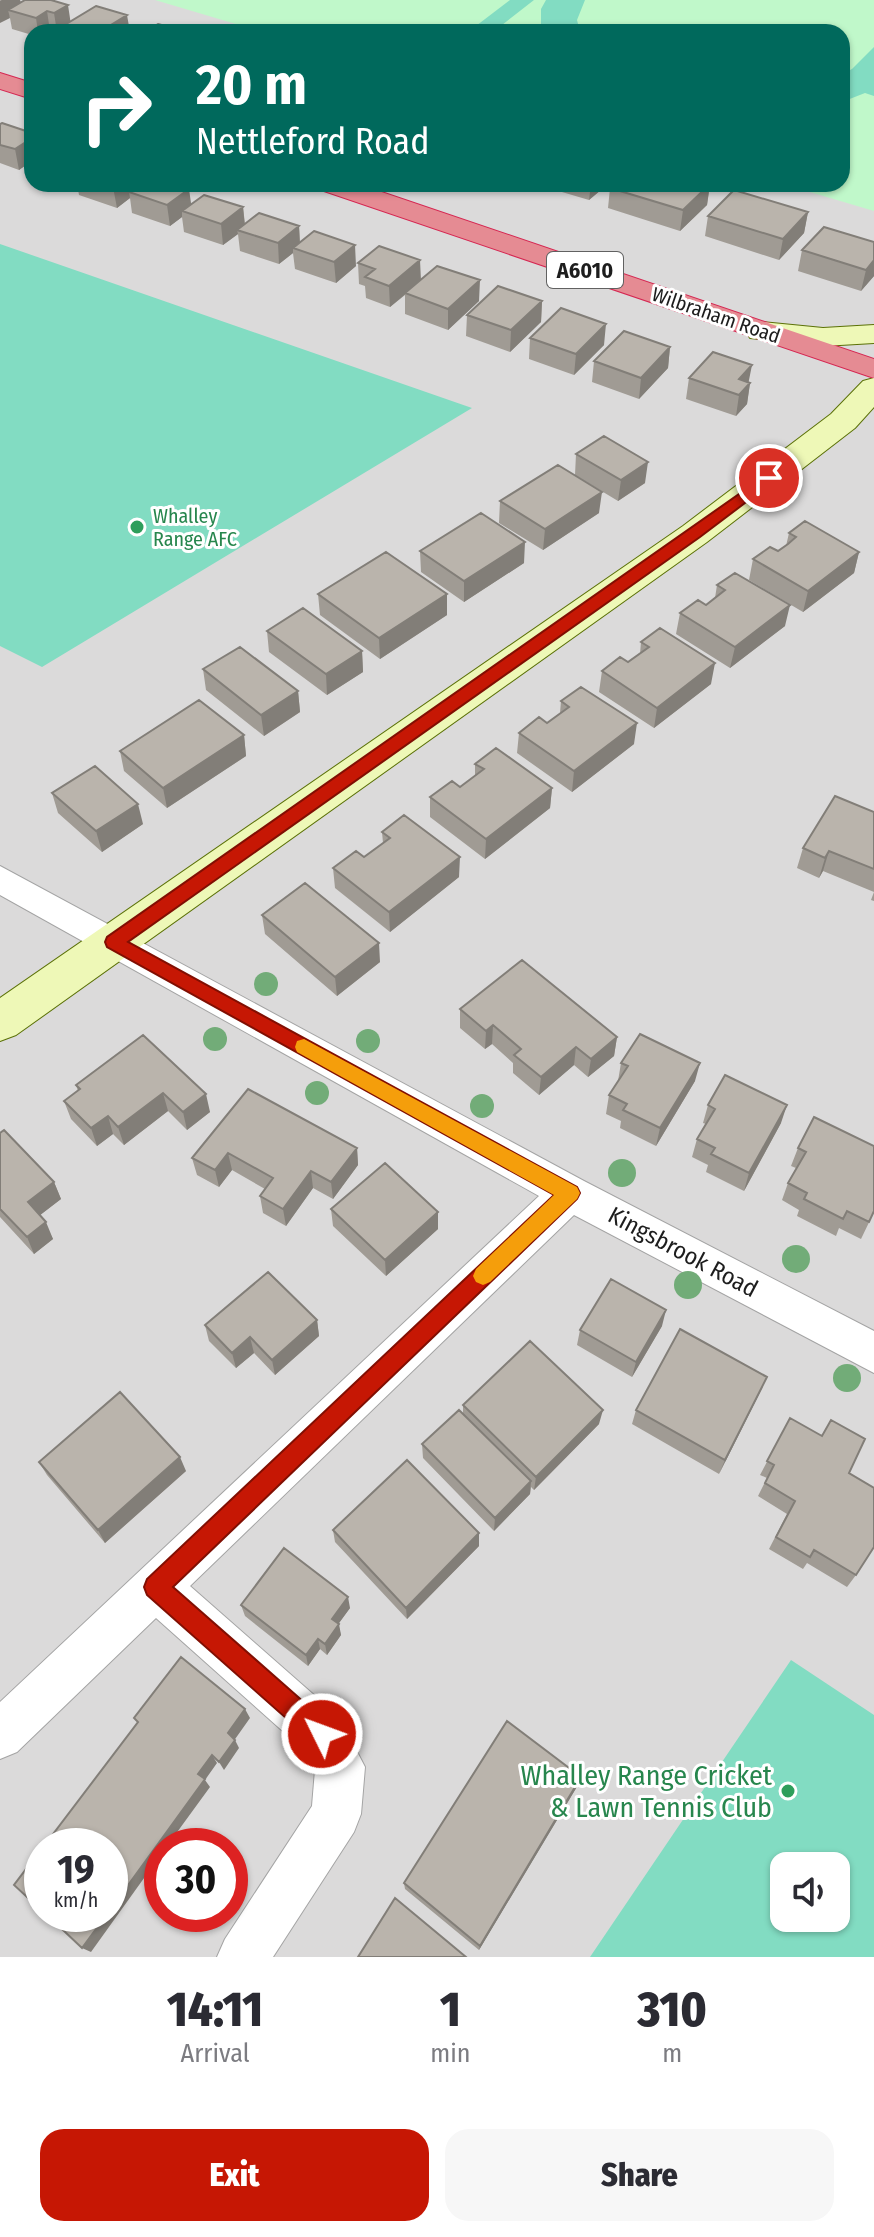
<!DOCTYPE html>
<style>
body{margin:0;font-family:"Fira Sans Condensed",sans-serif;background:#f7f7f7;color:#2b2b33;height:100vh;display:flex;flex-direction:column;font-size:30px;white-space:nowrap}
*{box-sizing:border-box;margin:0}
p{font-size:26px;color:#7c7c81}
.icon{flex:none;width:44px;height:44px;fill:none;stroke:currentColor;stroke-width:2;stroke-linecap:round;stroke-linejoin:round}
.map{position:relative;height:1957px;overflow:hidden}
.drawer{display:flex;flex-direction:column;background:#fff;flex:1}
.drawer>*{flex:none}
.guide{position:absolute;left:24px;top:24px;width:826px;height:168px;border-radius:24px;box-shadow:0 2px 6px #0004;background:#00695c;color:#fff;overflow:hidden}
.fabs{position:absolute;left:770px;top:1852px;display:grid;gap:16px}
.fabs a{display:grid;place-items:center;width:80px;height:80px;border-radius:16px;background:#fff;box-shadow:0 2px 6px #0004;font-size:40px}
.speed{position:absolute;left:24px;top:1828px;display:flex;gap:16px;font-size:40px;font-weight:700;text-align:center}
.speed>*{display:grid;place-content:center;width:104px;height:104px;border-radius:50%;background:#fff;box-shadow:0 2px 6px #0004;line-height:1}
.speed small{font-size:20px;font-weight:400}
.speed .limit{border:12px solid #d22;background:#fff;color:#111}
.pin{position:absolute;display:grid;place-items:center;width:68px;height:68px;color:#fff;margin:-34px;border:4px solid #fff;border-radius:50%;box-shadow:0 2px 8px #0007}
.me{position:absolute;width:88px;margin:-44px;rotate:312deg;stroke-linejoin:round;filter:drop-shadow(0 0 6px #0008)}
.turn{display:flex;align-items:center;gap:28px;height:168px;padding:0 40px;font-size:36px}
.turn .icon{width:104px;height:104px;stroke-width:2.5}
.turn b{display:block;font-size:56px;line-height:68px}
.eta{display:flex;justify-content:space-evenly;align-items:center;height:136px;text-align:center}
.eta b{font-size:48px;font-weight:800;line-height:56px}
.button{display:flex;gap:16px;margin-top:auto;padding:16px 40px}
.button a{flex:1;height:92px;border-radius:24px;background:#c61704;color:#fff;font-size:32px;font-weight:800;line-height:92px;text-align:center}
.button a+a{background:#f7f7f7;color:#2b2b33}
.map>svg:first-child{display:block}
.residential{fill:#dbdada;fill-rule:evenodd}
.park{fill:#c0f8ca}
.pitch{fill:#82dcc2;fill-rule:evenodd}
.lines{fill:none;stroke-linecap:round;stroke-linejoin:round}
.street-casing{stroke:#a4a4a4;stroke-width:2}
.secondary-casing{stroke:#5b7107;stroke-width:2}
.highway-casing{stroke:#d52752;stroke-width:2}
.street{fill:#fff;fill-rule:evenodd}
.secondary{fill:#eef8b7;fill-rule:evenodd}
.highway{fill:#e58b93;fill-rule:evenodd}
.tree{fill:#72ac78}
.wall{fill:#a09b94}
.shaded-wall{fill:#827e78}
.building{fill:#bab4ac;stroke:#827e78;stroke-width:2}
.route{fill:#c61704;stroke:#810f03;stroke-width:2}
.slow{fill:#f59e0b}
.leisure-dot{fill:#2e9e5b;stroke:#fff;stroke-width:3}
.labels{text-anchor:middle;stroke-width:6;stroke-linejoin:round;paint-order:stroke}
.far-street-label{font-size:20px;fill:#1d1d1d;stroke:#fff}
.far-leisure-label{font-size:20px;fill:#27864d;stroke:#fff;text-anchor:start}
.shield{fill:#fff;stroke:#616161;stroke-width:2}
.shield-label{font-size:22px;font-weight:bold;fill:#1d1d1d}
.street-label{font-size:24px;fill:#1d1d1d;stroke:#fff}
.near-leisure-label{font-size:28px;fill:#27864d;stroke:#fff;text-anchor:end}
</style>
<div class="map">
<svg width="874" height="1957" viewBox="0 0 874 1957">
<rect width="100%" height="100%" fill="#eeebe3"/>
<!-- residential -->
<path class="residential" d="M 0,0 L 874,0 L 874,1957 L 0,1957 ZM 32,32 L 842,32 L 842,184 L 32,184 ZM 42,1846 L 110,1846 L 110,1914 L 42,1914 ZM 162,1846 L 230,1846 L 230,1914 L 162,1914 ZM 784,1866 L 836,1866 L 836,1918 L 784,1918 Z"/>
<!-- park -->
<path class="park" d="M 155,0 L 874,0 L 874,211 L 783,184 L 842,184 L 842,32 L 263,32 Z"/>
<!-- pitch -->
<path class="pitch" d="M 510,0 L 534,0 L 493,32 L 468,32 Z
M 546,0 L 585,0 L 577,20 L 580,32 L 541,32 L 541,9 Z
M 874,47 L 874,96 L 865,93 L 842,102 L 842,74 L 852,69 Z
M 0,244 L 472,408 L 42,667 L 0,646 Z
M 791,1660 L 874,1715 L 874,1957 L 590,1957 ZM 784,1866 L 836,1866 L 836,1918 L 784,1918 Z"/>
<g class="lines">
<defs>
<path id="street" d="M 0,866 L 584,1181 L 874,1331 L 874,1373 L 574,1215 L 190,1586 L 339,1717 L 365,1767 L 361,1814 L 354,1832 L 273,1957 L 217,1957 L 225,1939 L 312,1806 L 315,1770 L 305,1751 L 156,1618 L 17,1752 L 0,1759 L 0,1702 L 539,1196 L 0,895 Z"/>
<path id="secondary" d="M 761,322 L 823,328 L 874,325 L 874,343 L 823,346 L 750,338 L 746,331 L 750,324 Z
M 874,378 L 874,407 L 855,428 L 707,542 L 16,1035 L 0,1041 L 0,998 L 683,526 L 831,414 L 863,381 Z"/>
<path id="highway" d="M 0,73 L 32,83 L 32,99 L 0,89 Z
M 317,184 L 358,184 L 874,359 L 874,378 L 321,190 Z"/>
</defs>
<!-- street casing -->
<use href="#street" class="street-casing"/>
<!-- secondary casing -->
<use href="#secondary" class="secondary-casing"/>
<!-- highway casing -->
<use href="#highway" class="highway-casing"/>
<!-- street -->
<use href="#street" class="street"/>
<!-- secondary -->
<use href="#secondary" class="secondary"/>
<!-- highway -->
<use href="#highway" class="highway"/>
</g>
<!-- trees -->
<g class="tree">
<circle cx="266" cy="984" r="12"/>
<circle cx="215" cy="1039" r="12"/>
<circle cx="368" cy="1041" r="12"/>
<circle cx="317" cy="1093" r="12"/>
<circle cx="482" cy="1106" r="12"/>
<circle cx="622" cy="1173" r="14"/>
<circle cx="796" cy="1259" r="14"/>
<circle cx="688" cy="1285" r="14"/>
<circle cx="847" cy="1378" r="14"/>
</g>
<!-- wall -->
<path class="wall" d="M 0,0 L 20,0 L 21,2 L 25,0 L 70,21 L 130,32 L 64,32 L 63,29 L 59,32 L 50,31 L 48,32 L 32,32 L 32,35 L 12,29 L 10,18 Z
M 0,124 L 32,133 L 32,179 L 29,178 L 26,165 L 19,170 L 0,163 Z
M 45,184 L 74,184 L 65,191 Z
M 77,184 L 137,184 L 138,186 L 191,204 L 243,207 L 245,224 L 299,226 L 300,243 L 356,266 L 336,283 L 295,269 L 293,253 L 279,264 L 240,251 L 238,234 L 223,245 L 184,232 L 182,217 L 170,226 L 132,213 L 130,198 L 117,208 L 79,195 Z
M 545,184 L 608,184 L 589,200 L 545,187 Z
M 710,184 L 707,205 L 680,231 L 608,208 L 610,188 Z
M 808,212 L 804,233 L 779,260 L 705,236 L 708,216 Z
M 874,242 L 874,276 L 861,291 L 798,271 L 802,250 Z
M 358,263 L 421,280 L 479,301 L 448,330 L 405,314 L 405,295 L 390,307 L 366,298 L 365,286 L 359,284 Z
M 542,301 L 541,322 L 510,352 L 466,336 L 467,315 Z
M 530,338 L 604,345 L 574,375 L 529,359 Z
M 670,347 L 668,368 L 639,399 L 592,382 L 594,361 Z
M 689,378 L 750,383 L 747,404 L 736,416 L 686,399 Z
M 576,454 L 645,483 L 618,501 L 575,475 Z
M 500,501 L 599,513 L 543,550 L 499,523 Z
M 789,533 L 859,552 L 854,573 L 803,612 L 749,580 L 753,559 L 778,551 L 786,546 Z
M 420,551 L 524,563 L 464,602 L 421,572 Z
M 717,585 L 785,626 L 730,668 L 676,634 L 680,613 L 706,605 L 715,598 Z
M 318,594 L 447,594 L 447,615 L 380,659 L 320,615 Z
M 267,631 L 362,651 L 363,672 L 327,695 L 269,652 Z
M 641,642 L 711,684 L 654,728 L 599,692 L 602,671 L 628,662 L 640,654 Z
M 203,669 L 298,691 L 300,712 L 264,736 L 206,690 Z
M 561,701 L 634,744 L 572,792 L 517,753 L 519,733 L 547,723 L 560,713 Z
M 244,735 L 246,756 L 167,808 L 124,771 L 120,751 Z
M 475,764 L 552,788 L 550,808 L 485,859 L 430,817 L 430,797 L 460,787 L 475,776 Z
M 52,793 L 143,824 L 102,852 L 58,813 Z
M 874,812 L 874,901 L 871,900 L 874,892 L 823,871 L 819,878 L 797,868 L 803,848 Z
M 382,832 L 459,877 L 390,932 L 335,888 L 333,868 L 364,857 L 383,843 Z
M 262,915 L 380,962 L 337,996 L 265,934 Z
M 460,1009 L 617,1037 L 614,1056 L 588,1077 L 574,1065 L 539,1095 L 513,1073 L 513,1063 L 492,1044 L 485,1049 L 460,1028 Z
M 143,1035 L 210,1112 L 187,1130 L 168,1111 L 124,1145 L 113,1134 L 97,1146 L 71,1119 L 64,1101 L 78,1091 L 76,1085 Z
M 621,1063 L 695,1081 L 656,1146 L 620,1128 L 621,1121 L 606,1114 L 609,1095 L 618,1081 Z
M 248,1089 L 357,1148 L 358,1165 L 333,1199 L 313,1188 L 286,1226 L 263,1213 L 260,1196 L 265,1189 L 232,1170 L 219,1187 L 197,1175 L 192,1158 Z
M 708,1105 L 781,1123 L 744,1191 L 706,1172 L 708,1165 L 692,1157 L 697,1139 L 706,1124 L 703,1123 Z
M 814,1117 L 874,1212 L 861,1239 L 839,1228 L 836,1236 L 797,1216 L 799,1210 L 782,1200 L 788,1183 L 796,1168 L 791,1166 L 798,1148 Z
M 0,1133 L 54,1182 L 61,1199 L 40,1215 L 53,1239 L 34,1254 L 0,1217 Z
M 331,1209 L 438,1212 L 438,1229 L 386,1276 L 333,1226 Z
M 317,1320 L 319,1336 L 275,1375 L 254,1353 L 236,1368 L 209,1341 L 205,1325 Z
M 662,1326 L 632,1377 L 577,1345 L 580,1330 Z
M 760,1392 L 719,1474 L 632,1424 L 636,1410 Z
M 463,1405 L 599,1424 L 534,1490 L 531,1487 L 530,1494 L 494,1531 L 423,1458 L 422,1444 L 463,1414 Z
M 790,1418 L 849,1473 L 856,1575 L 847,1587 L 807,1563 L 803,1569 L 769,1549 L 787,1514 L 758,1496 L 767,1478 L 760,1475 Z
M 39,1462 L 186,1471 L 105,1543 L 47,1475 Z
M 333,1530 L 479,1546 L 407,1619 L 335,1542 Z
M 241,1605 L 350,1608 L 338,1624 L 341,1635 L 327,1655 L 320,1649 L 308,1666 L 245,1616 Z
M 578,1785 L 479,1950 L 405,1889 L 404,1883 Z"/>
<!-- shaded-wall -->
<path class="shaded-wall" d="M 2,0 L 20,0 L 22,10 L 8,10 L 10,18 L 0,23 L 0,1 Z
M 68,5 L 71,25 L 63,26 L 63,29 L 57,32 L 54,13 Z
M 47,11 L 50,31 L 48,32 L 38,32 L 36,18 Z
M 127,15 L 130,32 L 101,32 L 101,31 Z
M 32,138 L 32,160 L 25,158 L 26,165 L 19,170 L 15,149 Z
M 63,184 L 74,184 L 65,191 Z
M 118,184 L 137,184 L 138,192 L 129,192 L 130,198 L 117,208 L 113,187 Z
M 591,184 L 608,184 L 589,200 Z
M 710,184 L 707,205 L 680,231 L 683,210 Z
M 189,189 L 192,210 L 182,211 L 182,217 L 170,226 L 167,205 Z
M 243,207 L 245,228 L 237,230 L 238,234 L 223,245 L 221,224 Z
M 808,212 L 804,233 L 779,260 L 783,239 Z
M 299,226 L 300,247 L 293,248 L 293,253 L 279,264 L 278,243 Z
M 355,245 L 356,266 L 336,283 L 334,262 Z
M 420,260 L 421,281 L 390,307 L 389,286 Z
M 874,260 L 874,276 L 861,291 L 866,270 Z
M 480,280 L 479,301 L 448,330 L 448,309 Z
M 542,301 L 541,322 L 510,352 L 511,330 Z
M 606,324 L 604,345 L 574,375 L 576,354 Z
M 670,347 L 668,368 L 639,399 L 641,378 Z
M 752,365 L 748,385 L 750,383 L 747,404 L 736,416 L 739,395 L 739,379 Z
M 648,462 L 645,483 L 618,501 L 621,480 Z
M 602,492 L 599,513 L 543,550 L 545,529 Z
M 525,542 L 524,563 L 464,602 L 464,581 Z
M 859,552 L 854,573 L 803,612 L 808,591 Z
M 447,594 L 447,615 L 380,659 L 379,638 Z
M 790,605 L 785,626 L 730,668 L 735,647 Z
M 362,651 L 363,672 L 327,695 L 326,674 Z
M 715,663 L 711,684 L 654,728 L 657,708 Z
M 298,691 L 300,712 L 264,736 L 261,715 Z
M 637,723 L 634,744 L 572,792 L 574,771 Z
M 244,735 L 246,756 L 167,808 L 163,788 Z
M 552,788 L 550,808 L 485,859 L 486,839 Z
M 138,804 L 143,824 L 102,852 L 96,831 Z
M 829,851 L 823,871 L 819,878 L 825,858 Z
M 460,857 L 459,877 L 390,932 L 389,912 Z
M 379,943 L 380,962 L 337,996 L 335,977 Z
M 493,1025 L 492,1044 L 485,1049 L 486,1031 Z
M 617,1037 L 614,1056 L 588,1077 L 591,1059 Z
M 576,1047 L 574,1065 L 539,1095 L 541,1077 Z
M 700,1063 L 695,1081 L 656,1146 L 660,1128 Z
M 163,1093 L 168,1111 L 124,1145 L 118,1127 Z
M 206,1094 L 210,1112 L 187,1130 L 183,1112 Z
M 787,1105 L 781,1123 L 744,1191 L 749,1173 Z
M 108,1116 L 113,1134 L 97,1146 L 91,1128 Z
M 357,1148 L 358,1165 L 333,1199 L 331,1182 Z
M 228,1153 L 232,1170 L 219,1187 L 215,1170 Z
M 311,1171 L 313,1188 L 286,1226 L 283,1209 Z
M 54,1182 L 61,1199 L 35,1219 L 28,1202 Z
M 438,1212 L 438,1229 L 386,1276 L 385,1260 Z
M 46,1222 L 53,1239 L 34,1254 L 27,1237 Z
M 666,1310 L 662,1326 L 632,1377 L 636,1362 Z
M 317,1320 L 319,1336 L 275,1375 L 272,1360 Z
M 250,1337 L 254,1353 L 236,1368 L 232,1353 Z
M 767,1377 L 760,1392 L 719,1474 L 725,1460 Z
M 603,1410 L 599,1424 L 534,1490 L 536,1477 Z
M 180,1457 L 186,1471 L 105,1543 L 98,1530 Z
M 531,1481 L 530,1494 L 494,1531 L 495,1518 Z
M 479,1533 L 479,1546 L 407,1619 L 406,1608 Z
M 348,1597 L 350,1608 L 334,1630 L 332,1619 Z
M 339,1624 L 341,1635 L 327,1655 L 325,1644 Z
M 318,1639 L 320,1649 L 308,1666 L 306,1655 Z
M 245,1709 L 250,1718 L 233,1742 L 228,1733 Z
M 235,1740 L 239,1748 L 224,1770 L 219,1762 Z
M 212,1755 L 217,1763 L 205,1780 L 210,1787 L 167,1846 L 162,1846 L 162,1853 L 91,1952 L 82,1948 L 107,1914 L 110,1914 L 110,1910 L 198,1774 Z
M 581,1777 L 578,1785 L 479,1950 L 480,1946 Z"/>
<!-- building -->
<path class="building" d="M 25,0 L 51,0 L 68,5 L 54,13 L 47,11 L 36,18 L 8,10 Z
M 96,6 L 127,15 L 101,31 L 91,28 L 83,32 L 63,26 Z
M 158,24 L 187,32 L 145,32 Z
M 2,123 L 32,133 L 32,138 L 15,149 L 0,145 L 0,124 Z
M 32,153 L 32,160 L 25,158 Z
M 103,184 L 118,184 L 113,187 Z
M 141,184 L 174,184 L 189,189 L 167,205 L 129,192 Z
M 614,184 L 710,184 L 683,210 L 610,188 Z
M 734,190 L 808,212 L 783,239 L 708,216 Z
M 204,195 L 243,207 L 221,224 L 182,211 Z
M 259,213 L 299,226 L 278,243 L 237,230 Z
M 824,227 L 874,242 L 874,260 L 866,270 L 802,250 Z
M 314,231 L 355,245 L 334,262 L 293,248 Z
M 379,246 L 420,260 L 389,286 L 365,277 L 375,269 L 358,263 Z
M 437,266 L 480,280 L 448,309 L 405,293 Z
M 498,286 L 542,301 L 511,330 L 467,315 Z
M 561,308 L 606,324 L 576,354 L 530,338 Z
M 624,331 L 670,347 L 641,378 L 594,361 Z
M 713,352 L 752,365 L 739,379 L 750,383 L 739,395 L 689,378 Z
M 604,436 L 648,462 L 621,480 L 576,454 Z
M 558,465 L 602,492 L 545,529 L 500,501 Z
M 481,513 L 525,542 L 464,581 L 420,551 Z
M 805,521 L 859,552 L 808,591 L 753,559 L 770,547 L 778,551 L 788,544 L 796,537 L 789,533 Z
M 386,552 L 447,594 L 379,638 L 318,594 Z
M 735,573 L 790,605 L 735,647 L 680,613 L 698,600 L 706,605 L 725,590 L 717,585 Z
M 303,608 L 362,651 L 326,674 L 267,631 Z
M 660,628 L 715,663 L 657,708 L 602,671 L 620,657 L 628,662 L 649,647 L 641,642 Z
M 240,647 L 298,691 L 261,715 L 203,669 Z
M 581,687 L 637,723 L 574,771 L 519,733 L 539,717 L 547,723 L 569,707 L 561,701 Z
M 199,700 L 244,735 L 163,788 L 120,751 Z
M 496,748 L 552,788 L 486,839 L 430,797 L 452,781 L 460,787 L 484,769 L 475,764 Z
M 95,766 L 138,804 L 96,831 L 52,793 Z
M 835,796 L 874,812 L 874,869 L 829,851 L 825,858 L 803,848 Z
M 404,815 L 460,857 L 389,912 L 333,868 L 356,851 L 364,857 L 390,838 L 382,832 Z
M 305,883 L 379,943 L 335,977 L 262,915 Z
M 522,960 L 617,1037 L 591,1059 L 576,1047 L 541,1077 L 514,1055 L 521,1049 L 493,1025 L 486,1031 L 460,1009 Z
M 640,1034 L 700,1063 L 660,1128 L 623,1110 L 627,1104 L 609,1095 L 628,1066 L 621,1063 Z
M 143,1035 L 206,1094 L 183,1112 L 163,1093 L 118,1127 L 108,1116 L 91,1128 L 64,1101 L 80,1089 L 76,1085 Z
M 725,1075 L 787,1105 L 749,1173 L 711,1154 L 715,1148 L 697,1139 L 715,1109 L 708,1105 Z
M 248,1089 L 357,1148 L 331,1182 L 311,1171 L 283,1209 L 260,1196 L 273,1178 L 228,1153 L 215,1170 L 192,1158 Z
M 814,1117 L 874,1146 L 874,1211 L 869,1222 L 847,1211 L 843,1219 L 804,1199 L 807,1193 L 788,1183 L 806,1152 L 798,1148 Z
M 4,1130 L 54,1182 L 28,1202 L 46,1222 L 27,1237 L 0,1209 L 0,1133 Z
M 385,1163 L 438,1212 L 385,1260 L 331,1209 Z
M 268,1272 L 317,1320 L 272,1360 L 250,1337 L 232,1353 L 205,1325 Z
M 611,1279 L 666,1310 L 636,1362 L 580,1330 Z
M 680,1329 L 767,1377 L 725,1460 L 636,1410 Z
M 530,1341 L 603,1410 L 536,1477 L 463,1405 Z
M 120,1392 L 180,1457 L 98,1530 L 39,1462 Z
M 459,1410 L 531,1481 L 495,1518 L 422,1444 Z
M 790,1418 L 822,1436 L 831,1420 L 865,1439 L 849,1473 L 874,1488 L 874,1547 L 856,1575 L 814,1550 L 810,1557 L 776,1537 L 795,1501 L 765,1483 L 774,1465 L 767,1461 Z
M 407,1460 L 479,1533 L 406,1608 L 333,1530 Z
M 284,1548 L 348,1597 L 332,1619 L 339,1624 L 325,1644 L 318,1639 L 306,1655 L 241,1605 Z
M 181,1657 L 245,1709 L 228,1733 L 235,1740 L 219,1762 L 212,1755 L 198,1774 L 205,1779 L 110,1910 L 110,1846 L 44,1846 L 138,1722 L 134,1718 Z
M 507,1721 L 581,1777 L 480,1946 L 404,1883 Z
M 42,1848 L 42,1911 L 14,1885 Z
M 395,1898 L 466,1957 L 358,1957 Z
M 46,1914 L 107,1914 L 82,1948 Z"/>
<!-- route -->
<path class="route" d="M 769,473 L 774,475 L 774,481 L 700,537 L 128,942 L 577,1187 L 580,1193 L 577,1199 L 173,1587 L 330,1725 L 334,1734 L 330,1742 L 322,1746 L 313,1742 L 147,1595 L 144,1587 L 147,1579 L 554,1195 L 107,947 L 105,942 L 107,937 Z"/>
<!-- slow -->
<path class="slow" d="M 304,1039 L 577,1187 L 580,1193 L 577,1199 L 490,1282 L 483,1285 L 476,1282 L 473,1276 L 476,1269 L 554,1195 L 297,1052 L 295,1047 L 297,1041 Z"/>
<!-- markers -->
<g class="leisure-dot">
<circle cx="137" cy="527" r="8"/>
<circle cx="788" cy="1791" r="8"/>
</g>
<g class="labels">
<!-- far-street labels -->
<g class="far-street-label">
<text transform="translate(716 315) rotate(19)" y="7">Wilbraham Road</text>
</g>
<!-- far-leisure labels -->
<g class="far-leisure-label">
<text x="153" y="523">Whalley<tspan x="153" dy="23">Range AFC</tspan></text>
</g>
<!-- shield labels -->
<rect class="shield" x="547" y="252" width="76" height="36" rx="6"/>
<g class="shield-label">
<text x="585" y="278">A6010</text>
</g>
<!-- street labels -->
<g class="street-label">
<text transform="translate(683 1252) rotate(28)" y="8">Kingsbrook Road</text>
</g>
<!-- near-leisure labels -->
<g class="near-leisure-label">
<text x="772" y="1785">Whalley Range Cricket<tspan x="772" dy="32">&amp; Lawn Tennis Club</tspan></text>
</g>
</g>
</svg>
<div class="fabs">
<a><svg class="icon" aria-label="sound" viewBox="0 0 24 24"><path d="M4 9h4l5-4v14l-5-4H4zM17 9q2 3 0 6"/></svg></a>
</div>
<div class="speed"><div>19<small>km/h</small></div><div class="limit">30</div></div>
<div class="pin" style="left:769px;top:478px;background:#d93025"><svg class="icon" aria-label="arrive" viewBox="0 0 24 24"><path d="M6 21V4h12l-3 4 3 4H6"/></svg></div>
<svg class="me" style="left:322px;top:1734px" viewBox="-20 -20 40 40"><circle r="17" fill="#c61704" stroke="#fff" stroke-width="3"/><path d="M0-11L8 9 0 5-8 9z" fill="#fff"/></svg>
<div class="guide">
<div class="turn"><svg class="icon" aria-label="right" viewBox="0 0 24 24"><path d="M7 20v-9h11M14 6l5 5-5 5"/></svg><div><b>20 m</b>Nettleford Road</div></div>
</div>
</div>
<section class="drawer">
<div class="eta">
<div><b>14:11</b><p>Arrival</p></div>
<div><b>1</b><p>min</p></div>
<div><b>310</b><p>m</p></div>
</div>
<div class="button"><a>Exit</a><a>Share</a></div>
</section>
